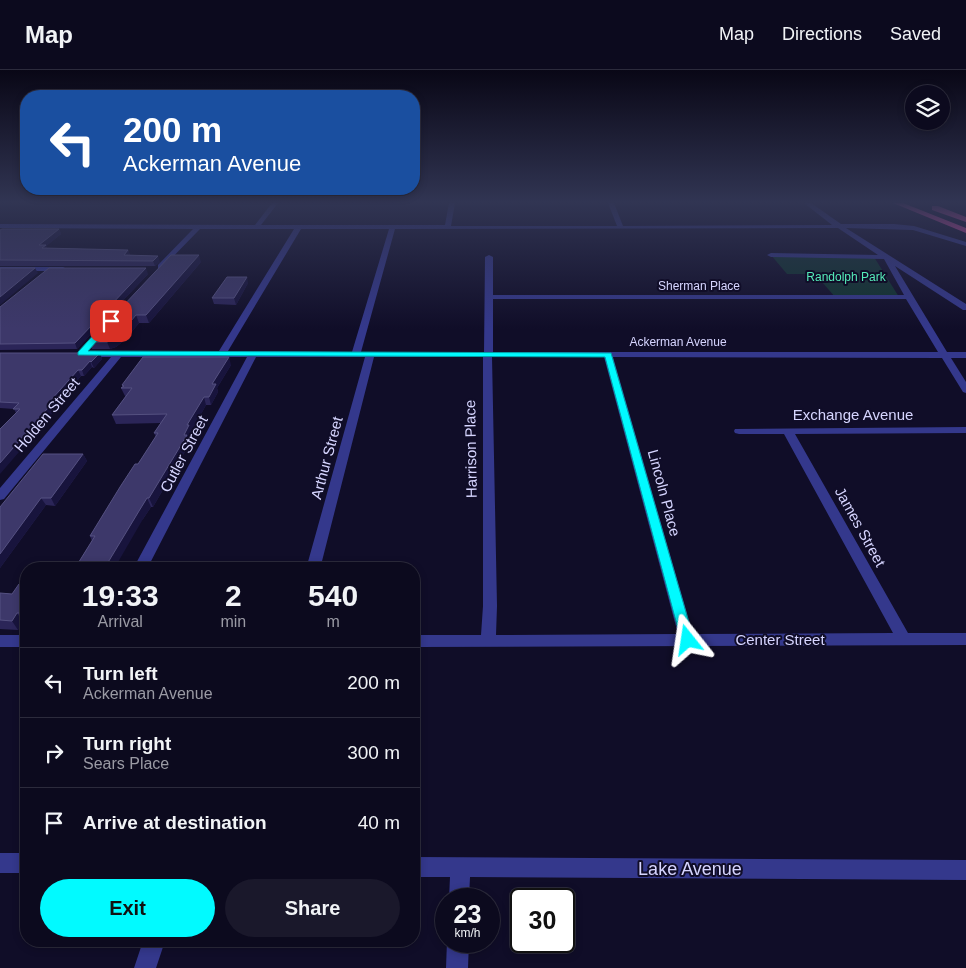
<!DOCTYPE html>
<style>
body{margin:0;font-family:Helvetica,sans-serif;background:#1a182b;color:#f1f3f6;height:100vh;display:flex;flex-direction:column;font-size:19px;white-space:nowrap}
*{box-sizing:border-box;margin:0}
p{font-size:16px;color:#9a9aa4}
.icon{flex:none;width:28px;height:28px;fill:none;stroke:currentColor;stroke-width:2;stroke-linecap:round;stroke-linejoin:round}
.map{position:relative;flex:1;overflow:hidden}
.panel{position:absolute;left:20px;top:492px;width:400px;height:385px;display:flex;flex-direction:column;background:#0c0a1e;border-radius:20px;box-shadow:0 2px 8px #0003,0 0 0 1px #2c2b3c}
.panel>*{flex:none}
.banner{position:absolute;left:20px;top:20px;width:400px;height:105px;border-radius:20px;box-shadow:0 2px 8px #0003,0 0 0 1px #2c2b3c;background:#1a4fa0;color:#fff;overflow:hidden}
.controls{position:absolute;left:905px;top:15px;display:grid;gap:10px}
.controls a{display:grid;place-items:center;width:45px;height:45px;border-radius:50%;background:#0c0a1e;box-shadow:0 2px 8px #0003,0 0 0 1px #2c2b3c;font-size:25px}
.speed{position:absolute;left:435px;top:818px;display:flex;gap:10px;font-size:25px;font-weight:700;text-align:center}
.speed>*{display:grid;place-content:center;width:65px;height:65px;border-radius:50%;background:#0c0a1e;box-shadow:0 2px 8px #0003,0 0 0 1px #2c2b3c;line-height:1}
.speed small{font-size:12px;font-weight:400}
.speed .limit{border:2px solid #111;border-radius:8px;background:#fff;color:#111}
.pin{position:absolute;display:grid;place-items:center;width:42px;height:42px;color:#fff;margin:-21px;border-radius:10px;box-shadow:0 2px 8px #0006}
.me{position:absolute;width:55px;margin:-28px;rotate:345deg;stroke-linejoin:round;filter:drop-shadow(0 0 4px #0008)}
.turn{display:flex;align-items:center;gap:18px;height:105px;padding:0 20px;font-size:22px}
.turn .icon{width:65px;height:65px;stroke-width:2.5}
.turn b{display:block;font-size:35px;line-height:42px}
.eta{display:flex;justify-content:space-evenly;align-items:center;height:85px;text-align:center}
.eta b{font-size:30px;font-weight:800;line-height:35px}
.action{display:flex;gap:10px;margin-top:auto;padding:10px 20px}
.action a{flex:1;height:58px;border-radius:30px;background:#01faff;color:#111;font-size:20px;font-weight:800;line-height:58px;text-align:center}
.action a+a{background:#1a182b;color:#f1f3f6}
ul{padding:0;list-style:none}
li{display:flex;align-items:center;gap:15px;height:70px;padding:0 20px;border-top:1px solid #2c2b3c}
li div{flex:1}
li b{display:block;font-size:19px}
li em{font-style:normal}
header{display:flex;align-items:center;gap:30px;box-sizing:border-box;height:70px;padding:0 25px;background:#0c0a1e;border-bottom:1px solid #2c2b3c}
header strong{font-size:24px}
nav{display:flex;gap:28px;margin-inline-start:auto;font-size:18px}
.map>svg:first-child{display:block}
.green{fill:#10332f}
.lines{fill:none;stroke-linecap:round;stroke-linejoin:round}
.minor{fill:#34388c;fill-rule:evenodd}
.highway{fill:#ff50b2;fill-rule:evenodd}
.wall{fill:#2b2558}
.shaded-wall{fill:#18143d}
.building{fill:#3d386a;stroke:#555181}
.route{fill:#01faff;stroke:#01a2a6}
.labels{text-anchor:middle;stroke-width:4;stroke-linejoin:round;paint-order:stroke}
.far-park-label{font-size:12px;fill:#55ebb9;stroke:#100d28}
.far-street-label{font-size:12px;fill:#d6d5ff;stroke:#100d28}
.street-label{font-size:15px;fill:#d6d5ff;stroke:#100d28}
.near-street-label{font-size:18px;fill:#d6d5ff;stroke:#100d28}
</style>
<header>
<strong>Map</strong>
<nav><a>Map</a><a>Directions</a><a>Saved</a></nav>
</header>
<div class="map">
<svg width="966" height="898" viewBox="0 0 966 898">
<rect width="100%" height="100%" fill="#100d28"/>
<!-- green -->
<path class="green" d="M 771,185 L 874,187 L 899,227 L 836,228 L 815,204 L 787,204 Z"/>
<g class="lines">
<!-- minor -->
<path class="minor" d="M 272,133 L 278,133 L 261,155 L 445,155 L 449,133 L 455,133 L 451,156 L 617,156 L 608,133 L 614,133 L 623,156 L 832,155 L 804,133 L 811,133 L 841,154 L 894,154 L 914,156 L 966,172 L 966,176 L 913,160 L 846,158 L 966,234 L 966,240 L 963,240 L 895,196 L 947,282 L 966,282 L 966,288 L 951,288 L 966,312 L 966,323 L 963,322 L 942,288 L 613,287 L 693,564 L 893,563 L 784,364 L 739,364 L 735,363 L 734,361 L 735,359 L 966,357 L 966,363 L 795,364 L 908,563 L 966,563 L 966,575 L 414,577 L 414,565 L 481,565 L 483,536 L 483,287 L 374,287 L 320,499 L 306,499 L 365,287 L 256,287 L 147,499 L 133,499 L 247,287 L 121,287 L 4,429 L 0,430 L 0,418 L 111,287 L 82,287 L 79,286 L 79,282 L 219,281 L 294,159 L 200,159 L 161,199 L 158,199 L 158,195 L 193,159 L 0,158 L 0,154 L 255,155 ZM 838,158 L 878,185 L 771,183 L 767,185 L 771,187 L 884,189 L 904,225 L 493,225 L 493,187 L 489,185 L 485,187 L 484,282 L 361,282 L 395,159 ZM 301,159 L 389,159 L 352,282 L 228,281 ZM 493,229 L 906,229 L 938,282 L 493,282 ZM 492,287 L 604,287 L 678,564 L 496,565 L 497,536 Z
M 0,197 L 63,197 L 67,199 L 63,201 L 0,201 Z
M 0,565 L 26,565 L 26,577 L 0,577 Z
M 0,783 L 26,783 L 26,803 L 0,803 Z
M 414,787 L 966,790 L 966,810 L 470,807 L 469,829 L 449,829 L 450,807 L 414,807 Z
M 143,871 L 165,871 L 156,898 L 134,898 Z
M 447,871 L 469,871 L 468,898 L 446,898 Z"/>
<!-- highway -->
<path class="highway" d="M 893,133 L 903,133 L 966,158 L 966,163 Z
M 932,136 L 938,136 L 966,147 L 966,152 L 932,140 Z"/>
</g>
<!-- wall -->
<path class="wall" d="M 59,159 L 61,164 L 46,176 L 47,178 L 128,180 L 130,185 L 160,192 L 155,196 L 0,196 L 0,160 Z
M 201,192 L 149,253 L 139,253 L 125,270 L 116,277 L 110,279 L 92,279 L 89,272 Z
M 148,204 L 77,279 L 0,280 L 0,237 Z
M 248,213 L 236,235 L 214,234 L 212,228 Z
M 0,283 L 100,283 L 102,289 L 94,298 L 92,297 L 84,306 L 81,306 L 56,335 L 57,338 L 16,343 L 14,339 L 0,338 Z
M 231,295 L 217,318 L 218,322 L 211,335 L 206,335 L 191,362 L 192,364 L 189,370 L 190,373 L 153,437 L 151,437 L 143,449 L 77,495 L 92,471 L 90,466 L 156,367 L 154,363 L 161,353 L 116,354 L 112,345 L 126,326 L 125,326 L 121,318 L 122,317 L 122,315 Z
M 83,384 L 87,391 L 55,436 L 46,435 L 0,498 L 0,437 Z
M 26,514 L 26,552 L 23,552 L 18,560 L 0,559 L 0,523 L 12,524 Z"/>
<!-- shaded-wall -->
<path class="shaded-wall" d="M 59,159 L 61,164 L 46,176 L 48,180 L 42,180 L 39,175 Z
M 128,180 L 130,185 L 124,185 Z
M 199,185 L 201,192 L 149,253 L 146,245 Z
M 158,186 L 160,192 L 155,196 L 153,191 Z
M 35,198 L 38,203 L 0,235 L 0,227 Z
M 146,198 L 148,204 L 77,279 L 75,273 Z
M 247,207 L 248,213 L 236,235 L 234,228 Z
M 136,245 L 139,253 L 125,270 L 116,277 L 110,279 L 107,272 Z
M 100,283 L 102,289 L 94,298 L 91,292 Z
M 229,287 L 231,295 L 217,318 L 218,322 L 211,335 L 209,327 L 212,314 Z
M 90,291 L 92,297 L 84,306 L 82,300 Z
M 78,300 L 81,306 L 56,335 L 57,338 L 0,404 L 0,393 L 50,331 Z
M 204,327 L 206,335 L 191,362 L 192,364 L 189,370 L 190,373 L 153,437 L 149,428 L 184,365 L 187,355 Z
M 83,384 L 87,391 L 55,436 L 51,428 Z
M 41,428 L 46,435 L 0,498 L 0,484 Z
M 147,428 L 151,437 L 143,449 L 114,499 L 104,499 L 139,441 Z
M 17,543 L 23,552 L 18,560 L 12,551 Z"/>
<!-- building -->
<path class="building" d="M 2,159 L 59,159 L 39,175 L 46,175 L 42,178 L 128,180 L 124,185 L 158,186 L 153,191 L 0,190 L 0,160 Z
M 171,185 L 199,185 L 146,245 L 136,245 L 122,262 L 113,270 L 107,272 L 89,272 Z
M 0,198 L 35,198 L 0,227 Z
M 49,198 L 146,198 L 75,273 L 0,274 L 0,237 Z
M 227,207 L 247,207 L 234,228 L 212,228 Z
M 0,283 L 100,283 L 91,292 L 90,291 L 82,300 L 78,300 L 50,331 L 54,331 L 0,393 L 0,359 L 20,339 L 13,339 L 19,333 L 0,332 Z
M 143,287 L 229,287 L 212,314 L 216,314 L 209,327 L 204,327 L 187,355 L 189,355 L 184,365 L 187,365 L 175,385 L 149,428 L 147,428 L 139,441 L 104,499 L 39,499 L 42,494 L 77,495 L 95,466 L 90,466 L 120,417 L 135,394 L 138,394 L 158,363 L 154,363 L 167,344 L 112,345 L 132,318 L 121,318 L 124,316 L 122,315 Z
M 43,384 L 83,384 L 51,428 L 41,428 L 0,484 L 0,437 Z
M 19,514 L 26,514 L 26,543 L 17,543 L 12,551 L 0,550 L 0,523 L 12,524 Z"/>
<!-- sky -->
<linearGradient id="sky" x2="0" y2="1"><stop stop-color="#090716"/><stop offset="0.51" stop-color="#313553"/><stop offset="1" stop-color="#313553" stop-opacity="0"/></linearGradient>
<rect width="966" height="259" fill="url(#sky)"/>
<!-- route -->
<path class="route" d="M 108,249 L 115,251 L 88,281 L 611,283 L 694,570 L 692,574 L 688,575 L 683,574 L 681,570 L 605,287 L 78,285 L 78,282 Z"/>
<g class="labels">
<!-- far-park labels -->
<g class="far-park-label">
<text x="846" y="211">Randolph Park</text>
</g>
<!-- far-street labels -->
<g class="far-street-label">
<text x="699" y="220">Sherman Place</text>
<text x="678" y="276">Ackerman Avenue</text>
</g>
<!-- street labels -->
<g class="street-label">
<text transform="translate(47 345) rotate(-50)" y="5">Holden Street</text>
<text x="853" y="350">Exchange Avenue</text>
<text transform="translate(471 379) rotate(-91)" y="5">Harrison Place</text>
<text transform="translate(184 384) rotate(-62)" y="5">Cutler Street</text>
<text transform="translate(327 388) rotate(-75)" y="5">Arthur Street</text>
<text transform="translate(664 423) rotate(75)" y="5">Lincoln Place</text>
<text transform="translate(860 457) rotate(61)" y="5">James Street</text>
<text x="780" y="575">Center Street</text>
</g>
<!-- near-street labels -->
<g class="near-street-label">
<text x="690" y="805">Lake Avenue</text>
</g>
</g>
</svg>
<div class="controls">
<a><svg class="icon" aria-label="layers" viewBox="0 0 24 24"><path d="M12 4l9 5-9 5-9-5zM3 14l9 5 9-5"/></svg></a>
</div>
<div class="speed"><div>23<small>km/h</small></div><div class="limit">30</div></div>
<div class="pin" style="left:111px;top:251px;background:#d93025"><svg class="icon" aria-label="arrive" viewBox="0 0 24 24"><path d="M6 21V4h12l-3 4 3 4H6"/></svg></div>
<svg class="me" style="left:688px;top:570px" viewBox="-20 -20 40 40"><path d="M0-17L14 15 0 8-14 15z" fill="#01faff" stroke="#fff" stroke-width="4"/></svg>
<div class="banner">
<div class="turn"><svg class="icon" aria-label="left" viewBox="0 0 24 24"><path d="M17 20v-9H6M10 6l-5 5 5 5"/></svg><div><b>200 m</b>Ackerman Avenue</div></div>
</div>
<section class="panel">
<div class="eta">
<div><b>19:33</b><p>Arrival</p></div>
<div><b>2</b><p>min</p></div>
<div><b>540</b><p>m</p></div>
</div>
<ul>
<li><svg class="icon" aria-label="left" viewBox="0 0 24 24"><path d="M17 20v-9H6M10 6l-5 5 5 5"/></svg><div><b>Turn left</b><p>Ackerman Avenue</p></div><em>200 m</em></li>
<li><svg class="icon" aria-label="right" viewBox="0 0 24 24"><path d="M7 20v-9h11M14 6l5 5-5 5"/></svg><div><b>Turn right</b><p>Sears Place</p></div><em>300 m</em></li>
<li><svg class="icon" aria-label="arrive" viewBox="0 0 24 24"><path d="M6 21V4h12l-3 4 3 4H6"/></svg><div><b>Arrive at destination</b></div><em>40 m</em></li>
</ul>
<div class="action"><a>Exit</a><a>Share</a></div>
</section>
</div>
